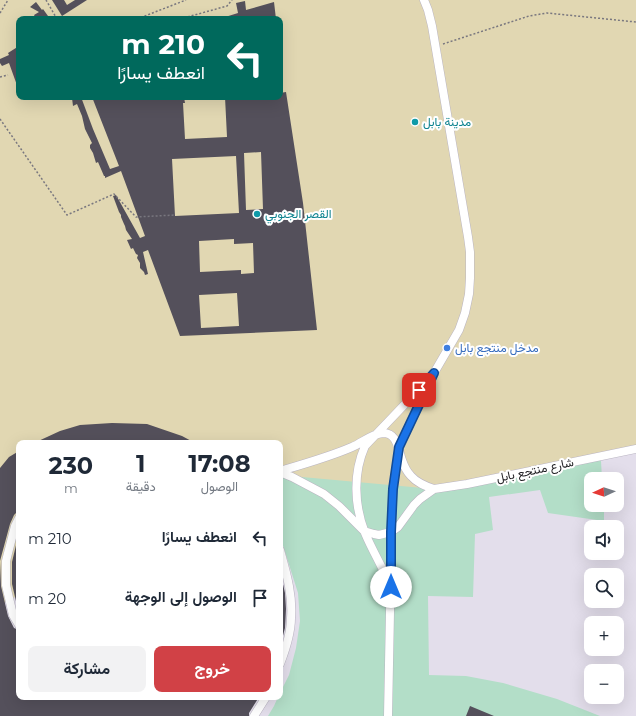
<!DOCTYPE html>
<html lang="ar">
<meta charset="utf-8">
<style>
body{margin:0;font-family:Montserrat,Vazirmatn,sans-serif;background:#f2f2f3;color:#1f2937;direction:rtl;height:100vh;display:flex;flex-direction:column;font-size:15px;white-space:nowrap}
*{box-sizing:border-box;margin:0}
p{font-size:13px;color:#747a83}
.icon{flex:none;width:22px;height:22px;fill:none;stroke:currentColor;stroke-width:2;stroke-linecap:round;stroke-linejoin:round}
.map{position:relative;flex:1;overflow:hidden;direction:ltr}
.drawer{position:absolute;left:16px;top:440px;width:267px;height:260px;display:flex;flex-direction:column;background:#fff;border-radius:8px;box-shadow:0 4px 16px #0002;direction:rtl}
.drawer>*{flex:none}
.top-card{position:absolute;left:16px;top:16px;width:267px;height:84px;border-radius:8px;box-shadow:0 4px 16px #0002;direction:rtl;background:#00695c;color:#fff;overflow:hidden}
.needle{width:26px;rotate:267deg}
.tools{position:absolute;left:584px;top:472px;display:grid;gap:8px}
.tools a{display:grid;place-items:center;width:40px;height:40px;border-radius:8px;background:#fff;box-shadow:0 4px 16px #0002;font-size:20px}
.pin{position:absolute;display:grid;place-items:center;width:34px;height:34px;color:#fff;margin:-17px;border-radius:8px;box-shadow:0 2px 6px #0006}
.me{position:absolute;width:44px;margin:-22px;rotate:0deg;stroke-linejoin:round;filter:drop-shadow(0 0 3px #0008)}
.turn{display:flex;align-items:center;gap:14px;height:84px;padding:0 12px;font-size:18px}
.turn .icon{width:52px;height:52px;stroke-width:2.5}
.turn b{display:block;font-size:28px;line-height:34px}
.eta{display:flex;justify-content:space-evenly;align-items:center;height:68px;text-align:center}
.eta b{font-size:24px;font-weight:700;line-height:28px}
.action{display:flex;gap:8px;margin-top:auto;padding:8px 12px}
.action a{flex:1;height:46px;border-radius:8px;background:#d14146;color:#fff;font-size:16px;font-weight:700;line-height:46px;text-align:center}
.action a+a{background:#f2f2f3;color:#1f2937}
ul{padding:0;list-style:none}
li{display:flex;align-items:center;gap:12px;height:60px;padding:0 12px}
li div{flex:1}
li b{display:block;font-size:15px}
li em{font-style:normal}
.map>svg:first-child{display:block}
.green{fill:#b3dec8}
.sand{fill:#e1d7b2;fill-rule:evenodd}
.building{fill:#54505b;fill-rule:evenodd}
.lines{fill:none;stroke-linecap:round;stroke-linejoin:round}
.minor-casing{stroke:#bab5c2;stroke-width:9}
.path{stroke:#79777f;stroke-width:1.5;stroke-dasharray:2 2;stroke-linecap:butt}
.minor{stroke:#fff;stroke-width:8}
.route-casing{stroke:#114b97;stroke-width:10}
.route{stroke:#1a73e8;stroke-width:7}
.culture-dot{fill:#0f9aa8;stroke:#fff;stroke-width:1.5}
.shop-dot{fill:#3f7fe0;stroke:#fff;stroke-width:1.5}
.labels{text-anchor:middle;stroke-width:4;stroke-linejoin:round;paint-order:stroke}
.culture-label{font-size:12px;fill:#0d838f;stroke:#fff;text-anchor:start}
.shop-label{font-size:12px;fill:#366cbe;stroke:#fff;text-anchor:start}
.street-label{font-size:12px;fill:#212024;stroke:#fff}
</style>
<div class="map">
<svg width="636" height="716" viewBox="0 0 636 716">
<rect width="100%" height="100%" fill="#e3deeb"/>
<!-- green -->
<path class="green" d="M 636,0 L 600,443 L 602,479 L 591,479 L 591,505 L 604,505 L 604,521 L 548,513 L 540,490 L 489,497 L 493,530 L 475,534 L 473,597 L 428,596 L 429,675 L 466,676 L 503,683 L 557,699 L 600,716 L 268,716 L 274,706 L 278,697 L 280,697 L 280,693 L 289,675 L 296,648 L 300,621 L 298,593 L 280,536 L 280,443 L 19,443 Z"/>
<!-- sand -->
<path class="sand" d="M 0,0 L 636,0 L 636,448 L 434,489 L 280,475 L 280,443 L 19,443 L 19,595 L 0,605 ZM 19,19 L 280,19 L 280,97 L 19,97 Z"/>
<!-- building -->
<path class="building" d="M 52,0 L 64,0 L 67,5 L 75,0 L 87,0 L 62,16 Z
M 245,1 L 246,10 L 274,2 L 276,19 L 222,19 L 222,18 L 238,13 L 236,3 Z
M 36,2 L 42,10 L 43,9 L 48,16 L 44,19 L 36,19 L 34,15 L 39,12 L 30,7 Z
M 19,46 L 19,88 L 18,88 L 9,63 L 2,66 L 0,63 L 0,59 L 9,55 L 8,53 Z
M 286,92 L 303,203 L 317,330 L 180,336 L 148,250 L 143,252 L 148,274 L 145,275 L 144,272 L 140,268 L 140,263 L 137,258 L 138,255 L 136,254 L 133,248 L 131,249 L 127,240 L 132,239 L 126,230 L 125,226 L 124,224 L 121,217 L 121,215 L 119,212 L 113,196 L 116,195 L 140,238 L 145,236 L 121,171 L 105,178 L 105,176 L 104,176 L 98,162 L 96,163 L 93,153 L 90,148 L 90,145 L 92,143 L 85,129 L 82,116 L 77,104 L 73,106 L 72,98 L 75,97 L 81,97 L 93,129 L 110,169 L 119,166 L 92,97 L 100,97 L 101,99 L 132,97 L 184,97 L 185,103 L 183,103 L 185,139 L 227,137 L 225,97 L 280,97 L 280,93 ZM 261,152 L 263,209 L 246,210 L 244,153 ZM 236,156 L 239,213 L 175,216 L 172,159 ZM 234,239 L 234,244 L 253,243 L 254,273 L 241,274 L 241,270 L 200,272 L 199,241 ZM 237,293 L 239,326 L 201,328 L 199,295 Z
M 112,423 L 147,424 L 182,436 L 195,443 L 34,443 L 60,431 L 80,425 Z
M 19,451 L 19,513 L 16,513 L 14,515 L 10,524 L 0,561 L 1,586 L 8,616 L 14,628 L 19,630 L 19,697 L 259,697 L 249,713 L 249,716 L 0,716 L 0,468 L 9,457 Z
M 19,533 L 19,614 L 12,584 L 12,562 Z
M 280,571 L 285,593 L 286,609 L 285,628 L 280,647 Z
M 470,706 L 494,716 L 466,716 Z"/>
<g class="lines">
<defs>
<path id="minor" d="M 280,471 C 304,464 329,457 352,447 C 362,443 371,434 383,433 C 398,433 398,450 402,460 C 404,466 407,472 411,476 C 417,483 425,486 434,489
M 280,472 L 292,477 L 324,494 L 339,506 L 364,531 L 374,534 L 379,535 L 391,532 L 398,527 L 414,505 L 420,499 L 434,489 L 467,484 L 636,449
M 19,518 L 15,526 L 6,561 L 6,585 L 13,615 L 19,625
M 280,550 C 286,572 293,595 291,618 C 291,632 285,651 280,664
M 389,583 C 382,566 372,550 365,533 C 354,505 353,473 365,446 L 427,381
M 254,716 L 266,697
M 388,716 L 392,508 L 393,489 L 399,447 L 434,373 L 459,330 L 465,313 L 469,294 L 470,278 L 470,252 L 468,237 L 432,26 L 428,10 L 424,0"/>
</defs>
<!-- minor casing -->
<use href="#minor" class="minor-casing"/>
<!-- path -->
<path class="path" d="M 46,0 L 57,19
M 0,13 L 8,0
M 137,19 L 186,0
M 180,19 L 227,6 L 232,0
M 443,44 L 529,16 L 547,13 L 636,22
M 0,77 L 8,75
M 0,119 L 67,215 L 114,194 L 136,217 L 175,215"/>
<!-- minor -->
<use href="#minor" class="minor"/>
</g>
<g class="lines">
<defs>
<path id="route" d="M 391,587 L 391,532 L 393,489 L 399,447 L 434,373 L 419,390"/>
</defs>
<!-- route casing -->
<use href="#route" class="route-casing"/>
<!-- route -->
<use href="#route" class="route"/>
</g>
<!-- markers -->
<g class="culture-dot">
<circle cx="415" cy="122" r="4"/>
<circle cx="257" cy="214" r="4"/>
</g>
<circle class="shop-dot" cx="447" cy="348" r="4"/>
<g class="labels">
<!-- culture labels -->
<g class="culture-label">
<text x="423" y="126">مدينة بابل</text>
<text x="265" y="218">القصر الجنوبي</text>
</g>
<!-- shop labels -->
<g class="shop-label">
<text x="455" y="352">مدخل منتجع بابل</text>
</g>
<!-- street labels -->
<g class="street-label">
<text transform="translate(535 470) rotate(-12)" y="4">شارع منتجع بابل</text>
</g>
</g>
</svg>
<div class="tools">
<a><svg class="needle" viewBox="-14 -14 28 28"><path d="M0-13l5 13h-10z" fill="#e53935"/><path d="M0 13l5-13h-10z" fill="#747a83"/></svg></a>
<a><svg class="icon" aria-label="sound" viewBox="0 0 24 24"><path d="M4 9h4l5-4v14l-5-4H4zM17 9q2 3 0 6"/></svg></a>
<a><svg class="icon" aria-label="search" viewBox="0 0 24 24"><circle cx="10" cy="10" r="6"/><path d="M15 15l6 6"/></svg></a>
<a>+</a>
<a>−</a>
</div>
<div class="pin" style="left:419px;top:390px;background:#d93025"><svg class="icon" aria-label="arrive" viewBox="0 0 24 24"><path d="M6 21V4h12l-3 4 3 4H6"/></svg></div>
<svg class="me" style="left:391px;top:587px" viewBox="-20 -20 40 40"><circle r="19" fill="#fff"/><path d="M0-13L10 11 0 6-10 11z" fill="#1a73e8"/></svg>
<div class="top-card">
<div class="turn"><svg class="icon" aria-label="left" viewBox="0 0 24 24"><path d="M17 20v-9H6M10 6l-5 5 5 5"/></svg><div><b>210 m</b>انعطف يسارًا</div></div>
</div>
<section class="drawer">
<div class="eta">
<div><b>17:08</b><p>الوصول</p></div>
<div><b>1</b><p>دقيقة</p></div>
<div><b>230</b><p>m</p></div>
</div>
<ul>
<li><svg class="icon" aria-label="left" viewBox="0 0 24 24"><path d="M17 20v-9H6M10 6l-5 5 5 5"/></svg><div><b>انعطف يسارًا</b></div><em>210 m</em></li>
<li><svg class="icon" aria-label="arrive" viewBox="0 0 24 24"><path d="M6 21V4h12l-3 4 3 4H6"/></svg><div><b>الوصول إلى الوجهة</b></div><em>20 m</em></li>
</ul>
<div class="action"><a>خروج</a><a>مشاركة</a></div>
</section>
</div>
